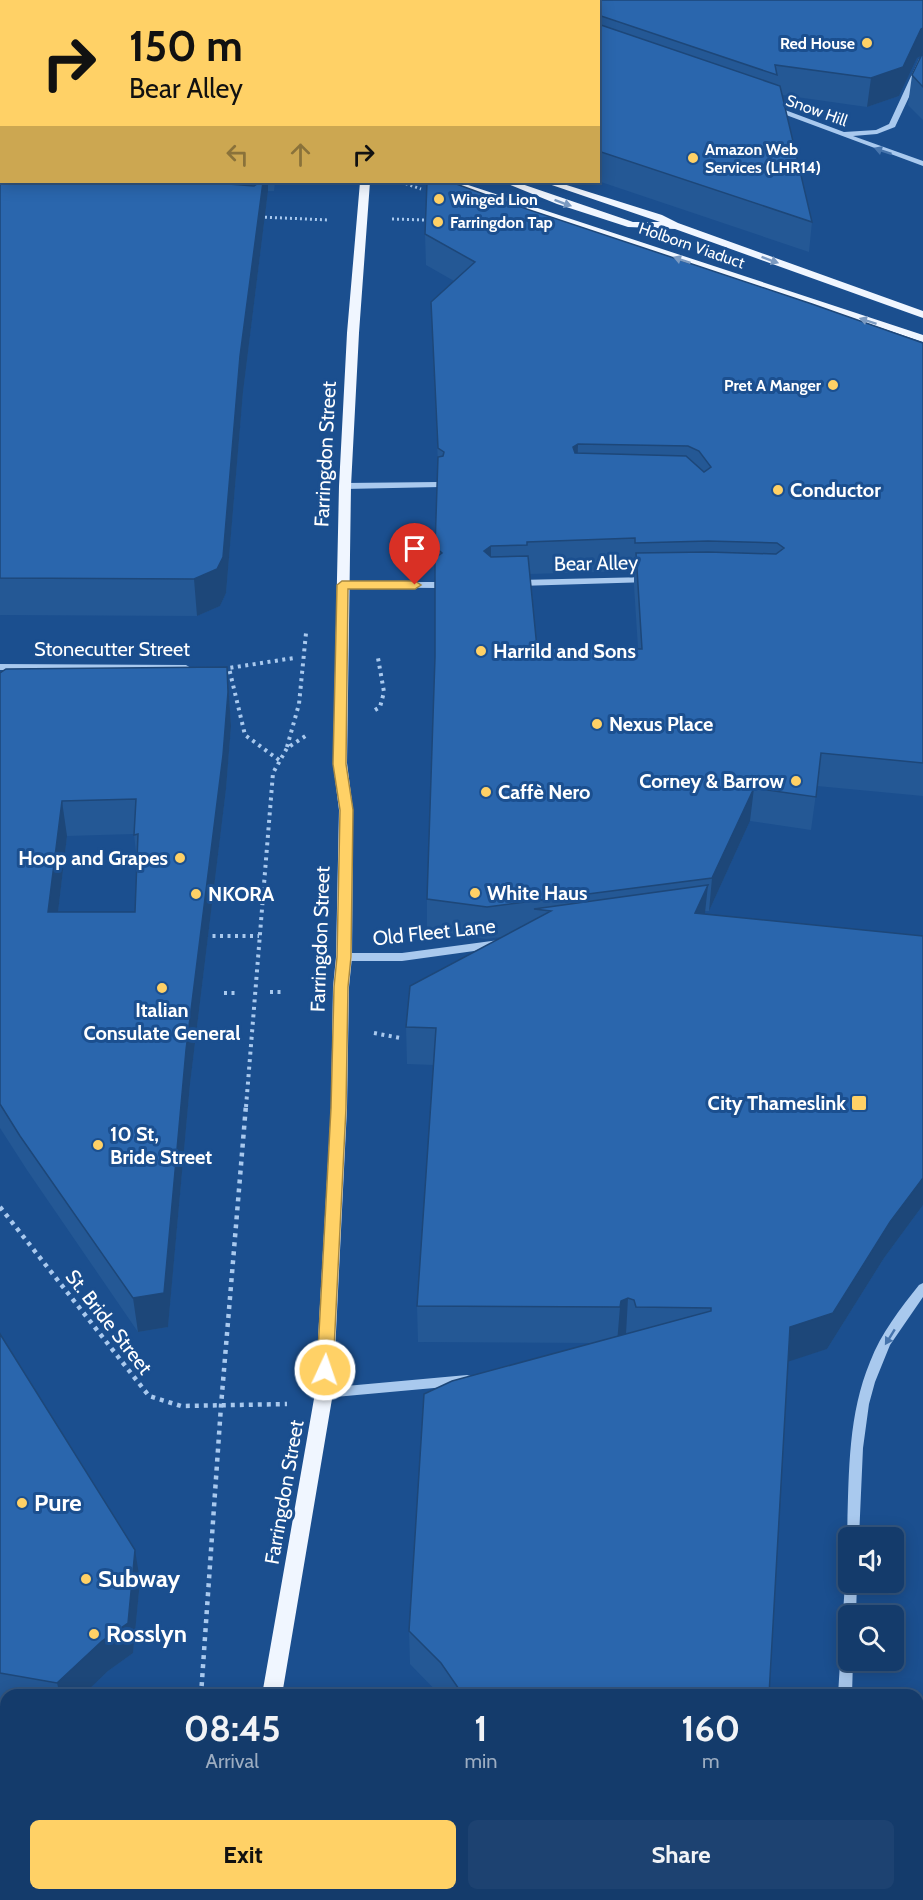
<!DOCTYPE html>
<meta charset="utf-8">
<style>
body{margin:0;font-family:Cabin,sans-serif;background:#1d4271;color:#f1f3f6;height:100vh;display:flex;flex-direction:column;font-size:22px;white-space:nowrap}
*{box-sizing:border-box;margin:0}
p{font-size:20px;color:#9dadc1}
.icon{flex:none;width:33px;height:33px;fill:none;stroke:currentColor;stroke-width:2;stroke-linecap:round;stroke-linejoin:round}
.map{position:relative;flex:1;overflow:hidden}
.details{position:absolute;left:0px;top:1689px;width:924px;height:212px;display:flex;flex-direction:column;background:#143b6b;border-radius:18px 18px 0 0;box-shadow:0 3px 15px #0003,0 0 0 2px #33557e}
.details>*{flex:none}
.banner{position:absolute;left:0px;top:0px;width:600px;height:183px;box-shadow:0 3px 15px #0003,0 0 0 2px #33557e;background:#ffd166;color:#111;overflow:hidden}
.buttons{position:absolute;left:838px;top:1527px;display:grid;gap:12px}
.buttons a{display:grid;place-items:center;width:66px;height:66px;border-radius:9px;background:#143b6b;box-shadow:0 3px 15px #0003,0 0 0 2px #33557e;font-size:30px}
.pin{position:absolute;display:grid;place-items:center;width:51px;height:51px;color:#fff;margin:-62px -26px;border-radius:50% 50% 50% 0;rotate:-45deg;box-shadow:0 0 6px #0007}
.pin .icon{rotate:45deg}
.me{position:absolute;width:66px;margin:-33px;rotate:3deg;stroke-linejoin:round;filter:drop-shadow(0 0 4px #0008)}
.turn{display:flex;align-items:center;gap:21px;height:126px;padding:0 30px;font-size:27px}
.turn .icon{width:78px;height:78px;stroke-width:2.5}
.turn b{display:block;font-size:42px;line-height:51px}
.lanes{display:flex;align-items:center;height:57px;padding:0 30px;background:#0003;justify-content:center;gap:30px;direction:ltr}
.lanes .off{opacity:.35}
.eta{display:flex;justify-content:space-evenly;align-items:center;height:102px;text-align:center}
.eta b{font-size:36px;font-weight:700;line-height:42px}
.primary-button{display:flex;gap:12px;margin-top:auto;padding:12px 30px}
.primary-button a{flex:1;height:69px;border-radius:9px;background:#ffd166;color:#111;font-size:24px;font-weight:700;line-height:69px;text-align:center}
.primary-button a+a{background:#1d4271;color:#f1f3f6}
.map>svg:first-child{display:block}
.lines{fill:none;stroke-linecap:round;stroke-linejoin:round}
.minor-tunnel{stroke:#3d69a0;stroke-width:8;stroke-dasharray:8 4;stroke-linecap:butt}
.path-far2{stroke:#a9c9ee;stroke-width:3;stroke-dasharray:2 3;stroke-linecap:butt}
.path-far1{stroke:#a9c9ee;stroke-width:4;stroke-dasharray:3 4.5;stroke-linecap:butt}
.path{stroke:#a9c9ee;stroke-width:4.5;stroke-dasharray:4 5;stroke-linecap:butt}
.minor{fill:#a9c9ee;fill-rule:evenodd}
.major{fill:#f0f6ff;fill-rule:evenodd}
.wall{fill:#245895;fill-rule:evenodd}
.shaded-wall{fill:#1d4779}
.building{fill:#2a66ad;stroke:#1d4779;stroke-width:1.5;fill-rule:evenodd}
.oneway{fill:#4674ac}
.oneway2{fill:#7b9ac1}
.route{fill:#ffd166;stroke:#a68842;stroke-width:1.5}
.poi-dot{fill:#ffd166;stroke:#1b4f8f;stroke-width:2}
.labels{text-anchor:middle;stroke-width:6;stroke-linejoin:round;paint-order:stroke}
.far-poi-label{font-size:16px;font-weight:bold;fill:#fff;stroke:#1b4f8f;text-anchor:start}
.far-street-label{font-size:16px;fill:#fff;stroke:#1b4f8f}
.street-label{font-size:20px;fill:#fff;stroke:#1b4f8f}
.poi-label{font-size:20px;font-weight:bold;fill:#fff;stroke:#1b4f8f;text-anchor:start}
.near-poi-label{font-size:24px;font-weight:bold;fill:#fff;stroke:#1b4f8f;text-anchor:start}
</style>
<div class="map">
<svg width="923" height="1900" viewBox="0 0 923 1900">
<rect width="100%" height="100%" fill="#1b4f8f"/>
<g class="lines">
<!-- minor-tunnel -->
<path class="minor-tunnel" d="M 42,2 L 44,0"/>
<!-- path-far2 -->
<path class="path-far2" d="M 25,0 L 31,2
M 401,182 L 421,189
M 260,217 L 329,220
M 392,219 L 426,220"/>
<!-- path-far1 -->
<path class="path-far1" d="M 375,710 L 380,707 L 384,692 L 378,658
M 287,747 L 299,704 L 306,633
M 279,760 L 245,735 L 229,668 L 294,658
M 205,936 L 259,936
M 270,992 L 282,992
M 224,993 L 238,993
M 374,1033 L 400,1038
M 246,1107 L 273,773 L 287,748 L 307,735"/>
<!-- path -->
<path class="path" d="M 0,1207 L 149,1396 L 181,1406 L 287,1404
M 201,1695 L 221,1406 L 246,1105
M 182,1900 L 183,1894"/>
<!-- minor -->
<path class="minor" d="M 522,0 L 528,0 L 528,2 L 521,2 Z
M 923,57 L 923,67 L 895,127 L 877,134 L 853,136 L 923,161 L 923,166 L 770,109 L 777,107 L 844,132 L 876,130 L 889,124 L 919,59 Z
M 438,482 L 442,485 L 441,487 L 345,489 L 341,486 L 345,483 Z
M 647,577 L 650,578 L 652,580 L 650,582 L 519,586 L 514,583 L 519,580 Z
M 343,582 L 435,582 L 440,585 L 435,588 L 340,587 L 338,585 L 340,583 Z
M 0,664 L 186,665 L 191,668 L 186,671 L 0,670 Z
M 499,940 L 504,944 L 503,947 L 402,961 L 344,961 L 339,957 L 344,953 L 402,953 Z
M 923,1283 L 923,1297 L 890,1345 L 875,1382 L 869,1404 L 863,1448 L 859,1538 L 849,1538 L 849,1542 L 847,1538 C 849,1479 847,1417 870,1362 C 881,1333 900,1309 919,1285 Z
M 467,1375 L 471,1376 L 473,1380 L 471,1384 L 467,1385 L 324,1398 L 320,1397 L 318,1393 L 320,1389 L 324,1388 Z
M 849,1577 L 849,1582 L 857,1582 L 856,1616 L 849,1616 L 849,1660 L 853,1660 L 852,1695 L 838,1695 L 845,1582 Z
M 0,1782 L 6,1783 L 6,1797 L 0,1794 Z
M 570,1894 L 614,1894 L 617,1900 L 575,1900 L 572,1899 Z
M 829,1894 L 843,1894 L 842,1900 L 828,1900 Z"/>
<!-- major -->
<path class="major" d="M 353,0 L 363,0 L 363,2 L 353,2 Z
M 386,0 L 396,0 L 396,2 L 386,2 Z
M 0,11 L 2,11 L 2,18 L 0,17 Z
M 360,182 L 370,182 L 359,333 L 351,486 L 347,763 L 353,810 L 352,957 L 349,987 L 347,1108 L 333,1393 L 282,1695 L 262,1695 L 315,1393 L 331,1108 L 333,987 L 336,957 L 339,810 L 333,763 L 339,486 L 347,333 Z
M 445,182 L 459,182 L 923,335 L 923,342 Z
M 503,182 L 516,182 L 633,222 L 660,222 L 543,182 L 557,182 L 662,215 L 678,223 L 923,311 L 923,318 L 675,229 L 628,227 L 557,204 Z
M 240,1894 L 260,1894 L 259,1900 L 239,1900 Z"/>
</g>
<!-- wall -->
<path class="wall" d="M 62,0 L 293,0 L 293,2 L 68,2 Z
M 923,0 L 923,120 L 908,105 L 912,75 L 921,56 L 917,58 L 899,96 L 867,107 L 782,95 L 812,222 L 809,252 L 598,181 L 598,2 Z
M 0,25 L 2,25 L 2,182 L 275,182 L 274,191 L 268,191 L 243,392 L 226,593 L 220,606 L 197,616 L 0,615 Z
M 500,200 L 923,343 L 923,796 L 817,786 L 811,830 L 750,821 L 709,911 L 705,911 L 705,914 L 923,1205 L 884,1258 L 827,1349 L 788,1361 L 769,1695 L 440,1695 L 410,1664 L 409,1631 L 594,1343 L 418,1342 L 417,1306 L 434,1065 L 407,1064 L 406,1027 L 501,937 L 486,939 L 427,932 L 427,899 L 435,657 L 435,547 L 438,464 L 432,333 L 431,302 L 454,281 L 426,265 L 425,234 ZM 633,571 L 633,575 L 634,575 L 634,586 L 638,648 L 537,648 L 530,574 Z
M 227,667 L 231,726 L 226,789 L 190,1084 L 168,1327 L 138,1332 L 27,1170 L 0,1128 L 0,673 ZM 134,834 L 137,861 L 135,912 L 58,912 L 67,836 Z
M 0,1334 L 140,1581 L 133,1653 L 108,1671 L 83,1695 L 6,1695 L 6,1703 L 0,1702 Z"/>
<!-- shaded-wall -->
<path class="shaded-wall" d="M 923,28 L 923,55 L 917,58 L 899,96 L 867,107 L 871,78 Z
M 263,182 L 268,182 L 268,191 L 243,392 L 226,593 L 220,606 L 197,616 L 194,579 L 240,356 Z
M 578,444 L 577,476 L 573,447 Z
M 491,546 L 491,579 L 484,551 Z
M 227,667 L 231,726 L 226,789 L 190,1084 L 168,1327 L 138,1332 L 133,1298 L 186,1050 Z
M 754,788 L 750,821 L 709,911 L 712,878 Z
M 62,801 L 67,836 L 54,946 L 48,912 Z
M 708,885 L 704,922 L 695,913 Z
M 923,1178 L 923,1205 L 884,1258 L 827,1349 L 784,1363 L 790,1327 L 890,1222 Z
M 628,1298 L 626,1334 L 619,1336 L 617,1343 L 620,1307 L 621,1301 Z
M 135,1550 L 140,1581 L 133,1653 L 108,1671 L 83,1695 L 60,1695 L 57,1683 Z"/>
<!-- building -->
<path class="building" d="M 180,0 L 290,0 L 290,2 L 185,2 Z
M 436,0 L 474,0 L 479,2 L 433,2 Z
M 557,0 L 923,0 L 923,28 L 921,29 L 903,67 L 871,78 L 775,65 L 777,75 L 598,15 L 598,2 L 556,2 Z
M 598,24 L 780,86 L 812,222 L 598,151 Z
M 0,25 L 2,25 L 2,154 L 0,154 Z
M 923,52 L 923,87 L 912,75 Z
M 0,162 L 2,162 L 2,182 L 203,182 L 254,186 L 260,182 L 263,182 L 240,356 L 223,557 L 217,569 L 194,579 L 0,578 Z
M 427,182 L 451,182 L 500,200 L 812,304 L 923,343 L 923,763 L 821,753 L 816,797 L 754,788 L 712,878 L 487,907 L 427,899 L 435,657 L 435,558 L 442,553 L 435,547 L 438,457 L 443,456 L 444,452 L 438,448 L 431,302 L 475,262 L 425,234 ZM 578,444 L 688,446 L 699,451 L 711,467 L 704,472 L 686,456 L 575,453 L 573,447 ZM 635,538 L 635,543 L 708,541 L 777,543 L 784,548 L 776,554 L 708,552 L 636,553 L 642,649 L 537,648 L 528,556 L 491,557 L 484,551 L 491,546 L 527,545 L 527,542 Z
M 227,667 L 228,692 L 223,755 L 186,1050 L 164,1293 L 133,1298 L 20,1136 L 0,1104 L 0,673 L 6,669 ZM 136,799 L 134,835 L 138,834 L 135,912 L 48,912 L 62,801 Z
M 708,885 L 695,913 L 923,936 L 923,1178 L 890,1222 L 833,1313 L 790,1327 L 769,1695 L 463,1695 L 441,1663 L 409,1631 L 424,1394 L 452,1381 L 711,1311 L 711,1308 L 636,1307 L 634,1300 L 628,1298 L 621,1301 L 620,1307 L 417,1306 L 436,1028 L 406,1027 L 410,986 L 551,911 L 534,909 Z
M 0,1334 L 135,1550 L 128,1623 L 102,1641 L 57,1683 L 0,1673 Z
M 0,1857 L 6,1858 L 6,1894 L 25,1894 L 27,1900 L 0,1900 Z"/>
<!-- one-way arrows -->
<defs><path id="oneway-solid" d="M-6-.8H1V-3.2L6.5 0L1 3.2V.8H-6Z" transform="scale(1.5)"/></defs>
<g class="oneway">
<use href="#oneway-solid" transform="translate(883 151) rotate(-161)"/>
<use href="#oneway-solid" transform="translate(890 1337) rotate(122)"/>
</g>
<g class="oneway2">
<use href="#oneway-solid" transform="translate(563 203) rotate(20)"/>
<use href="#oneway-solid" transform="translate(682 260) rotate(-161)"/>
<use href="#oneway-solid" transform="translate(770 260) rotate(20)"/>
<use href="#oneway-solid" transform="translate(868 321) rotate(-162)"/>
</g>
<!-- route -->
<path class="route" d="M 342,581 L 415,581 L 421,585 L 415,589 L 348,589 L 346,764 L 353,810 L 351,957 L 348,987 L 346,1108 L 333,1370 L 330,1374 L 325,1376 L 319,1374 L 317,1370 L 331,1108 L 334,987 L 337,957 L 340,810 L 333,764 L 337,585 Z"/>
<!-- markers -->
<g class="poi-dot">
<circle cx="867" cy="43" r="6"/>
<circle cx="693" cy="158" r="6"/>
<circle cx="439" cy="199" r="6"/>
<circle cx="438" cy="222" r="6"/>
<circle cx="833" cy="385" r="6"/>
<circle cx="778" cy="490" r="6"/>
<circle cx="481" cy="651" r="6"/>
<circle cx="597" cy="724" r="6"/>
<circle cx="796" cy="781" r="6"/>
<circle cx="486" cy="792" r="6"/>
<circle cx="180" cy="858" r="6"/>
<circle cx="475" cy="893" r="6"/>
<circle cx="196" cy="894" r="6"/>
<circle cx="162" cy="988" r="6"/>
<rect x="851" y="1095" width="16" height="16" rx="3"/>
<circle cx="98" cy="1145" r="6"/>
<circle cx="22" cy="1503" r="6"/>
<circle cx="86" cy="1579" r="6"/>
<circle cx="94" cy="1634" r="6"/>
</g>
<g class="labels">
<!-- far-poi labels -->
<g class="far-poi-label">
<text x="855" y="49" text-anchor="end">Red House</text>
<text x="705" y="155">Amazon Web<tspan x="705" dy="18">Services (LHR14)</tspan></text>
<text x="451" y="205">Winged Lion</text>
<text x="450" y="228">Farringdon Tap</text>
<text x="821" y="391" text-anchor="end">Pret A Manger</text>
</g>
<!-- far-street labels -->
<g class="far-street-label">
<text transform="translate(817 110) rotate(20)" y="6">Snow Hill</text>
<text transform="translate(692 245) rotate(19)" y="6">Holborn Viaduct</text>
</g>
<!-- street labels -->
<g class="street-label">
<text transform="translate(325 454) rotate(-87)" y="7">Farringdon Street</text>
<text transform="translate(596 563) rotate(-1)" y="7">Bear Alley</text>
<text x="112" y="656">Stonecutter Street</text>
<text transform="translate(434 932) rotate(-6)" y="7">Old Fleet Lane</text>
<text transform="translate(320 939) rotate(-88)" y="7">Farringdon Street</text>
<text transform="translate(109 1322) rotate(52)" y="7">St. Bride Street</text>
<text transform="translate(284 1492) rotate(-80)" y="7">Farringdon Street</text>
</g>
<!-- poi labels -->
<g class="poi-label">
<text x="790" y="497">Conductor</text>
<text x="493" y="658">Harrild and Sons</text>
<text x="609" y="731">Nexus Place</text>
<text x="784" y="788" text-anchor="end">Corney &amp; Barrow</text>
<text x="498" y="799">Caffè Nero</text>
<text x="168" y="865" text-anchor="end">Hoop and Grapes</text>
<text x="487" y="900">White Haus</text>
<text x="208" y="901">NKORA</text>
<text x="162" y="1017" text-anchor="middle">Italian<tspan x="162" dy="23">Consulate General</tspan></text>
<text x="846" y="1110" text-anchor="end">City Thameslink</text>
<text x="110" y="1141">10 St,<tspan x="110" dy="23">Bride Street</tspan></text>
</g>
<!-- near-poi labels -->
<g class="near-poi-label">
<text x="34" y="1511">Pure</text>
<text x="98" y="1587">Subway</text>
<text x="106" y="1642">Rosslyn</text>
</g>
</g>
</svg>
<div class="buttons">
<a><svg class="icon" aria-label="sound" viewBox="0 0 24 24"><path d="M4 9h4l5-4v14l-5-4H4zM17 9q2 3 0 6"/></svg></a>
<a><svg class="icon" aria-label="search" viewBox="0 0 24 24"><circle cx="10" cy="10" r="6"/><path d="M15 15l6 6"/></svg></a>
</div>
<div class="pin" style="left:415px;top:585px;background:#d93025"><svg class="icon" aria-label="arrive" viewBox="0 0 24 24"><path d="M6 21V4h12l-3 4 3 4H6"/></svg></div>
<svg class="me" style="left:325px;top:1370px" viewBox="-20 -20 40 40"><circle r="17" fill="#ffd166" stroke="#fff" stroke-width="3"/><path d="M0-11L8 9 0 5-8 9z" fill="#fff"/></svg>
<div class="banner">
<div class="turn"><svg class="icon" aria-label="right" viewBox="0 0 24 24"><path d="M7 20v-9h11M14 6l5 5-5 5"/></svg><div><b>150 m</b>Bear Alley</div></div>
<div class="lanes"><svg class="icon off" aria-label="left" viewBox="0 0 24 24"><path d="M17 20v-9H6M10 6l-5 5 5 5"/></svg><svg class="icon off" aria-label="ahead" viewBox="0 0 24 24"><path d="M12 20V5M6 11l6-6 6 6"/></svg><svg class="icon" aria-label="right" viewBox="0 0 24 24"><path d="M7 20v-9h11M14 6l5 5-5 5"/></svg></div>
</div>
<section class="details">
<div class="eta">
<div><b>08:45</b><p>Arrival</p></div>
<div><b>1</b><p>min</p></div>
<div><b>160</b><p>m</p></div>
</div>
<div class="primary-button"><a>Exit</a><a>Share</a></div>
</section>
</div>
